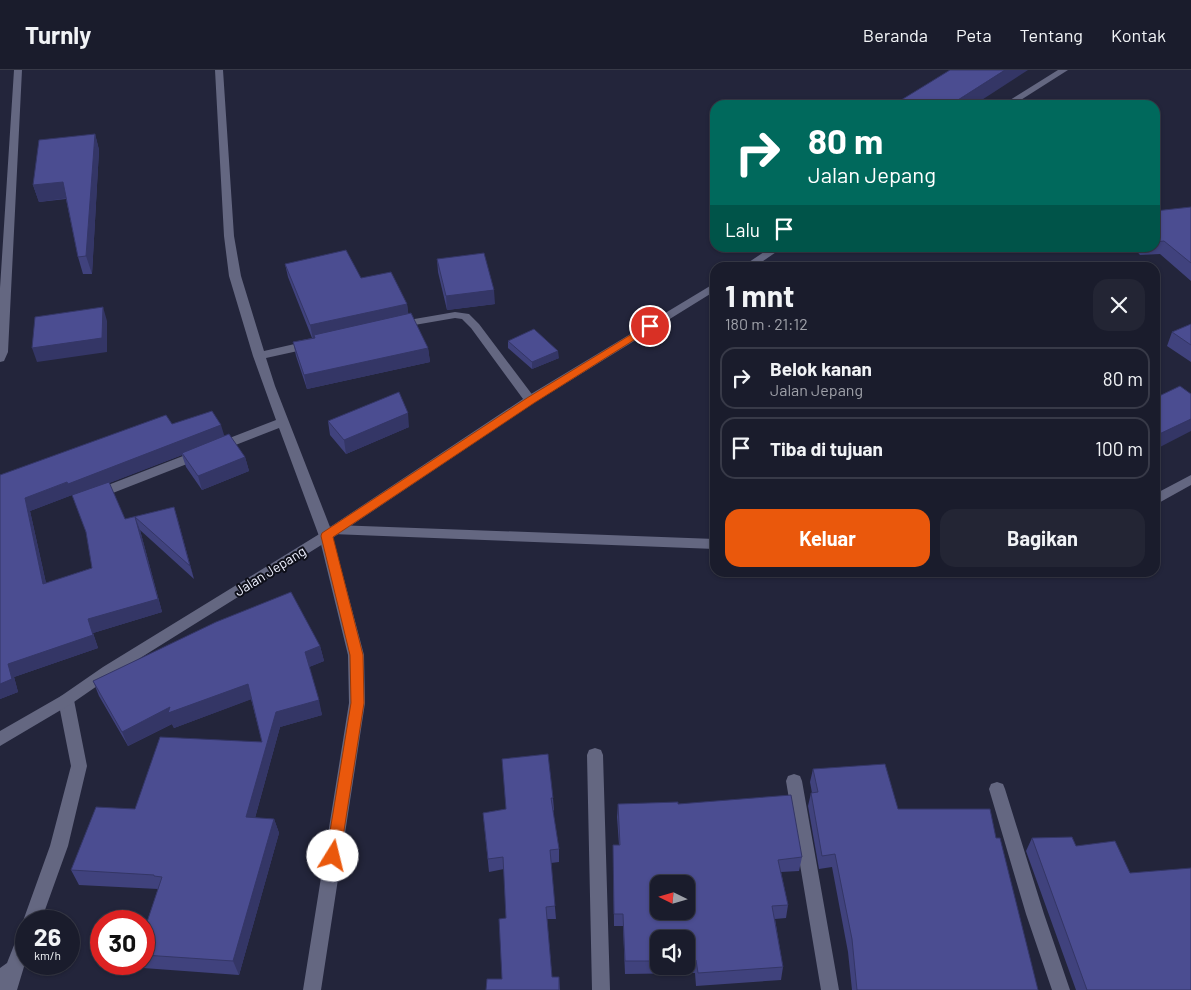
<!DOCTYPE html>
<html lang="id">
<meta charset="utf-8">
<style>
body{margin:0;font-family:Barlow,sans-serif;background:#232534;color:#f1f3f6;height:100vh;display:flex;flex-direction:column;font-size:19px;white-space:nowrap}
*{box-sizing:border-box;margin:0}
p{font-size:16px;color:#9fa1a9}
.icon{flex:none;width:28px;height:28px;fill:none;stroke:currentColor;stroke-width:2;stroke-linecap:round;stroke-linejoin:round}
.map{position:relative;flex:1;overflow:hidden}
.sheet{position:absolute;left:710px;top:192px;width:450px;height:315px;display:flex;flex-direction:column;background:#1a1c2c;border-radius:15px;box-shadow:0 1px 4px #0004,0 0 0 1px #383a48}
.sheet>*{flex:none}
.banner{position:absolute;left:710px;top:30px;width:450px;height:152px;border-radius:15px;box-shadow:0 1px 4px #0004,0 0 0 1px #383a48;background:#00695c;color:#fff;overflow:hidden}
.needle{width:32px;rotate:275deg}
.controls{position:absolute;left:650px;top:805px;display:grid;gap:10px}
.controls a{display:grid;place-items:center;width:45px;height:45px;border-radius:10px;background:#1a1c2c;box-shadow:0 1px 4px #0004,0 0 0 1px #383a48;font-size:25px}
.speed{position:absolute;left:15px;top:840px;display:flex;gap:10px;font-size:25px;font-weight:700;text-align:center}
.speed>*{display:grid;place-content:center;width:65px;height:65px;border-radius:50%;background:#1a1c2c;box-shadow:0 1px 4px #0004,0 0 0 1px #383a48;line-height:1}
.speed small{font-size:12px;font-weight:400}
.speed .limit{border:8px solid #d22;background:#fff;color:#111}
.pin{position:absolute;display:grid;place-items:center;width:42px;height:42px;color:#fff;margin:-21px;border:2px solid #fff;border-radius:50%;box-shadow:0 1px 5px #0007}
.me{position:absolute;width:55px;margin:-28px;rotate:9deg;stroke-linejoin:round;filter:drop-shadow(0 0 4px #0008)}
.turn{display:flex;align-items:center;gap:18px;height:105px;padding:0 15px;font-size:22px}
.turn .icon{width:65px;height:65px;stroke-width:2.5}
.turn b{display:block;font-size:35px;line-height:42px}
.then{display:flex;align-items:center;height:48px;padding:0 15px;background:#0003;gap:10px;font-size:19px}
.round{display:grid;place-items:center;flex:none;width:52px;height:52px;border-radius:15px;background:#232534}
.headline{display:flex;align-items:center;justify-content:space-between;height:85px;padding:0 15px}
h1{font-size:30px;font-weight:700;line-height:38px}
.button{display:flex;gap:10px;margin-top:auto;padding:10px 15px}
.button a{flex:1;height:58px;border-radius:15px;background:#ea580c;color:#fff;font-size:20px;font-weight:700;line-height:58px;text-align:center}
.button a+a{background:#232534;color:#f1f3f6}
ul{padding:0;list-style:none}
li{display:flex;align-items:center;gap:15px;height:62px;margin:0 10px 8px;padding:0 5px;border:2px solid #383a48;border-radius:15px}
li div{flex:1}
li b{display:block;font-size:19px}
li em{font-style:normal}
header{display:flex;align-items:center;gap:30px;box-sizing:border-box;height:70px;padding:0 25px;background:#1a1c2c;border-bottom:1px solid #383a48}
header strong{font-size:24px}
nav{display:flex;gap:28px;margin-inline-start:auto;font-size:18px}
.map>svg:first-child{display:block}
.lines{fill:none;stroke-linecap:round;stroke-linejoin:round}
.minor{fill:#646781;fill-rule:evenodd}
.tertiary{fill:#646781;fill-rule:evenodd}
.wall{fill:#40427d;fill-rule:evenodd}
.shaded-wall{fill:#343666}
.building{fill:#4b4d91;stroke:#343666;fill-rule:evenodd}
.route{fill:#ea580c;stroke:#983908}
.labels{text-anchor:middle;stroke-width:4;stroke-linejoin:round;paint-order:stroke}
.street-label{font-size:14px;fill:#edeffe;stroke:#0e0f19}
</style>
<header>
<strong>Turnly</strong>
<nav><a>Beranda</a><a>Peta</a><a>Tentang</a><a>Kontak</a></nav>
</header>
<div class="map">
<svg width="1191" height="920" viewBox="0 0 1191 920">
<rect width="100%" height="100%" fill="#23253b"/>
<g class="lines">
<!-- minor -->
<path class="minor" d="M 14,0 L 22,0 L 8,282 L 4,291 L 0,292 L 0,218 Z
M 215,0 L 223,0 L 234,166 L 241,206 L 264,281 L 312,270 L 318,274 L 316,277 L 266,288 L 275,316 L 330,457 L 335,455 L 715,469 L 715,479 L 332,464 L 364,585 L 365,633 L 321,920 L 303,920 L 349,633 L 348,585 L 319,466 L 279,358 L 100,428 L 90,428 L 88,425 L 90,422 L 276,350 L 253,286 L 229,206 L 224,166 Z
M 455,242 L 469,244 L 479,254 L 534,327 L 536,330 L 534,333 L 526,333 L 471,258 L 462,249 L 455,248 L 397,258 L 391,255 L 397,252 Z
M 1191,405 L 1191,415 L 1155,435 L 1155,424 Z
M 66,624 L 71,626 L 74,630 L 87,696 L 68,776 L 41,851 L 26,851 L 26,857 L 23,851 L 50,776 L 71,696 L 58,630 L 61,626 Z
M 595,678 L 601,680 L 603,685 L 610,920 L 592,920 L 587,685 L 589,680 Z
M 794,704 L 800,706 L 802,711 L 839,920 L 821,920 L 786,711 L 788,706 Z
M 997,712 L 1003,714 L 1005,719 L 1044,844 L 1070,920 L 1052,920 L 1026,844 L 989,719 L 991,714 Z
M 26,858 L 26,890 L 17,920 L 0,920 L 0,898 L 7,893 L 20,860 Z"/>
<!-- tertiary -->
<path class="tertiary" d="M 1058,0 L 1068,0 L 1013,35 L 1002,35 Z
M 770,178 L 782,178 L 753,198 L 740,198 Z
M 715,213 L 715,221 L 534,333 L 331,469 L 113,605 L 71,634 L 0,676 L 0,661 L 61,626 L 103,597 L 321,463 L 526,327 Z"/>
</g>
<!-- wall -->
<path class="wall" d="M 95,64 L 99,80 L 92,204 L 83,204 L 78,187 L 66,129 L 39,132 L 33,115 Z
M 1191,137 L 1191,211 L 1160,184 L 1140,185 L 1134,178 L 1155,178 L 1155,141 Z
M 437,189 L 495,234 L 447,240 L 438,202 Z
M 285,194 L 361,208 L 407,234 L 408,244 L 428,278 L 430,292 L 307,319 L 296,286 L 293,272 L 312,268 L 288,207 Z
M 1191,254 L 1191,292 L 1167,276 L 1172,262 Z
M 508,271 L 559,288 L 532,299 L 508,278 Z
M 328,351 L 409,357 L 346,384 L 330,365 Z
M 172,354 L 224,366 L 245,387 L 249,401 L 202,420 L 186,397 L 182,385 L 109,413 L 125,449 L 174,437 L 194,509 L 140,460 L 162,542 L 93,563 L 98,578 L 14,607 L 18,622 L 0,629 L 0,405 ZM 72,425 L 86,462 L 92,498 L 46,513 L 30,441 Z
M 320,576 L 324,591 L 309,597 L 322,645 L 280,657 L 255,748 L 274,749 L 279,763 L 239,905 L 143,898 L 140,894 L 144,894 L 144,861 L 158,819 L 79,815 L 71,800 L 135,739 L 262,672 L 251,629 L 174,658 L 172,654 L 128,676 L 99,626 L 93,611 Z
M 813,699 L 898,739 L 996,768 L 1038,920 L 852,920 L 848,882 L 832,797 L 819,799 L 808,736 L 811,723 L 812,723 L 810,712 Z
M 553,728 L 554,740 L 553,741 L 559,779 L 559,792 L 551,793 L 556,849 L 547,849 L 552,907 L 559,907 L 560,920 L 486,920 L 502,909 L 506,848 L 504,799 L 489,802 L 483,743 L 506,739 Z
M 618,734 L 678,734 L 802,787 L 799,801 L 781,802 L 788,835 L 786,848 L 775,849 L 783,897 L 781,910 L 696,916 L 695,903 L 625,904 L 623,856 L 614,856 L 613,775 L 619,775 L 617,747 ZM 659,869 L 686,869 L 686,896 L 659,896 Z
M 1032,768 L 1076,776 L 1130,803 L 1191,920 L 1076,920 L 1026,781 Z"/>
<!-- shaded-wall -->
<path class="shaded-wall" d="M 1005,0 L 1028,0 L 974,35 L 950,35 Z
M 95,64 L 99,80 L 92,204 L 86,186 Z
M 63,112 L 68,128 L 39,132 L 33,115 Z
M 494,220 L 495,234 L 447,240 L 446,226 Z
M 407,234 L 409,248 L 314,265 L 315,268 L 313,269 L 310,255 Z
M 103,237 L 107,251 L 107,282 L 37,292 L 32,278 Z
M 428,278 L 430,292 L 307,319 L 304,305 Z
M 558,281 L 559,288 L 532,299 L 532,292 Z
M 408,343 L 409,357 L 346,384 L 344,370 Z
M 1191,349 L 1191,361 L 1160,377 L 1155,388 L 1155,366 Z
M 221,355 L 225,368 L 182,383 L 182,385 L 73,427 L 72,425 L 30,441 L 49,527 L 43,514 L 25,428 Z
M 245,387 L 249,401 L 202,420 L 198,406 Z
M 174,437 L 178,450 L 194,509 L 190,496 Z
M 135,447 L 140,460 L 162,542 L 93,563 L 98,578 L 14,607 L 18,622 L 0,629 L 0,614 L 8,594 L 88,549 Z
M 320,576 L 324,591 L 309,597 L 305,582 Z
M 248,614 L 252,629 L 174,658 L 172,654 L 128,676 L 122,662 L 170,637 Z
M 319,630 L 322,645 L 280,657 L 251,762 L 246,747 L 276,642 Z
M 274,749 L 279,763 L 239,905 L 233,891 Z"/>
<!-- building -->
<path class="building" d="M 950,0 L 1005,0 L 950,35 L 893,35 Z
M 95,64 L 86,186 L 78,187 L 63,112 L 33,115 L 39,70 Z
M 1191,137 L 1191,193 L 1164,171 L 1155,172 L 1155,141 Z
M 346,180 L 361,208 L 391,202 L 407,234 L 310,255 L 285,194 Z
M 484,183 L 494,220 L 446,226 L 437,189 Z
M 103,237 L 102,268 L 32,278 L 35,247 Z
M 411,243 L 428,278 L 304,305 L 293,272 L 315,268 L 314,265 Z
M 1191,254 L 1191,275 L 1172,262 Z
M 534,259 L 558,281 L 532,292 L 508,271 Z
M 1180,316 L 1191,324 L 1191,349 L 1155,366 L 1155,328 Z
M 399,322 L 408,343 L 344,370 L 328,351 Z
M 212,341 L 221,355 L 68,414 L 67,412 L 25,428 L 43,514 L 92,498 L 86,462 L 72,425 L 109,412 L 125,449 L 174,437 L 190,496 L 135,447 L 158,529 L 88,549 L 93,565 L 8,594 L 12,609 L 0,614 L 0,405 L 166,345 L 172,354 Z
M 229,364 L 245,387 L 198,406 L 182,383 Z
M 1155,370 L 1161,374 L 1155,377 Z
M 291,522 L 320,576 L 305,582 L 319,630 L 276,642 L 246,747 L 274,749 L 233,891 L 144,885 L 144,861 L 162,807 L 154,806 L 154,805 L 71,800 L 96,737 L 135,739 L 160,667 L 262,672 L 248,614 L 168,643 L 170,637 L 122,662 L 93,611 L 216,552 Z
M 548,684 L 553,728 L 551,728 L 559,779 L 550,780 L 555,836 L 546,837 L 552,907 L 559,907 L 559,920 L 486,920 L 487,909 L 502,909 L 499,849 L 506,848 L 503,787 L 488,789 L 483,743 L 506,739 L 502,689 Z
M 885,694 L 898,739 L 990,739 L 996,768 L 1000,768 L 1038,920 L 857,920 L 852,869 L 835,784 L 822,786 L 811,723 L 818,722 L 813,699 Z
M 791,725 L 802,787 L 778,790 L 788,835 L 772,836 L 783,897 L 698,903 L 696,890 L 686,890 L 686,869 L 659,869 L 659,891 L 625,891 L 623,844 L 614,844 L 613,775 L 620,775 L 618,734 L 678,732 L 678,734 ZM 659,814 L 686,814 L 686,841 L 659,841 Z
M 1072,767 L 1076,776 L 1115,771 L 1130,803 L 1191,798 L 1191,920 L 1087,920 L 1032,768 Z"/>
<!-- route -->
<path class="route" d="M 650,253 L 653,254 L 653,258 L 534,333 L 333,467 L 363,585 L 364,633 L 340,786 L 338,791 L 333,793 L 328,791 L 326,786 L 351,633 L 350,585 L 321,466 L 322,463 L 527,328 Z"/>
<g class="labels">
<!-- street labels -->
<g class="street-label">
<text transform="translate(270 501) rotate(-32)" y="5">Jalan Jepang</text>
</g>
</g>
</svg>
<div class="controls">
<a><svg class="needle" viewBox="-14 -14 28 28"><path d="M0-13l5 13h-10z" fill="#e53935"/><path d="M0 13l5-13h-10z" fill="#9fa1a9"/></svg></a>
<a><svg class="icon" aria-label="sound" viewBox="0 0 24 24"><path d="M4 9h4l5-4v14l-5-4H4zM17 9q2 3 0 6"/></svg></a>
</div>
<div class="speed"><div>26<small>km/h</small></div><div class="limit">30</div></div>
<div class="pin" style="left:650px;top:256px;background:#d93025"><svg class="icon" aria-label="arrive" viewBox="0 0 24 24"><path d="M6 21V4h12l-3 4 3 4H6"/></svg></div>
<svg class="me" style="left:333px;top:786px" viewBox="-20 -20 40 40"><circle r="19" fill="#fff"/><path d="M0-13L10 11 0 6-10 11z" fill="#ea580c"/></svg>
<div class="banner">
<div class="turn"><svg class="icon" aria-label="right" viewBox="0 0 24 24"><path d="M7 20v-9h11M14 6l5 5-5 5"/></svg><div><b>80 m</b>Jalan Jepang</div></div>
<div class="then">Lalu<svg class="icon" aria-label="arrive" viewBox="0 0 24 24"><path d="M6 21V4h12l-3 4 3 4H6"/></svg></div>
</div>
<section class="sheet">
<div class="headline"><div><h1>1 mnt</h1><p>180 m · 21:12</p></div><a class="round"><svg class="icon" aria-label="close" viewBox="0 0 24 24"><path d="M6 6l12 12M18 6L6 18"/></svg></a></div>
<ul>
<li><svg class="icon" aria-label="right" viewBox="0 0 24 24"><path d="M7 20v-9h11M14 6l5 5-5 5"/></svg><div><b>Belok kanan</b><p>Jalan Jepang</p></div><em>80 m</em></li>
<li><svg class="icon" aria-label="arrive" viewBox="0 0 24 24"><path d="M6 21V4h12l-3 4 3 4H6"/></svg><div><b>Tiba di tujuan</b></div><em>100 m</em></li>
</ul>
<div class="button"><a>Keluar</a><a>Bagikan</a></div>
</section>
</div>
